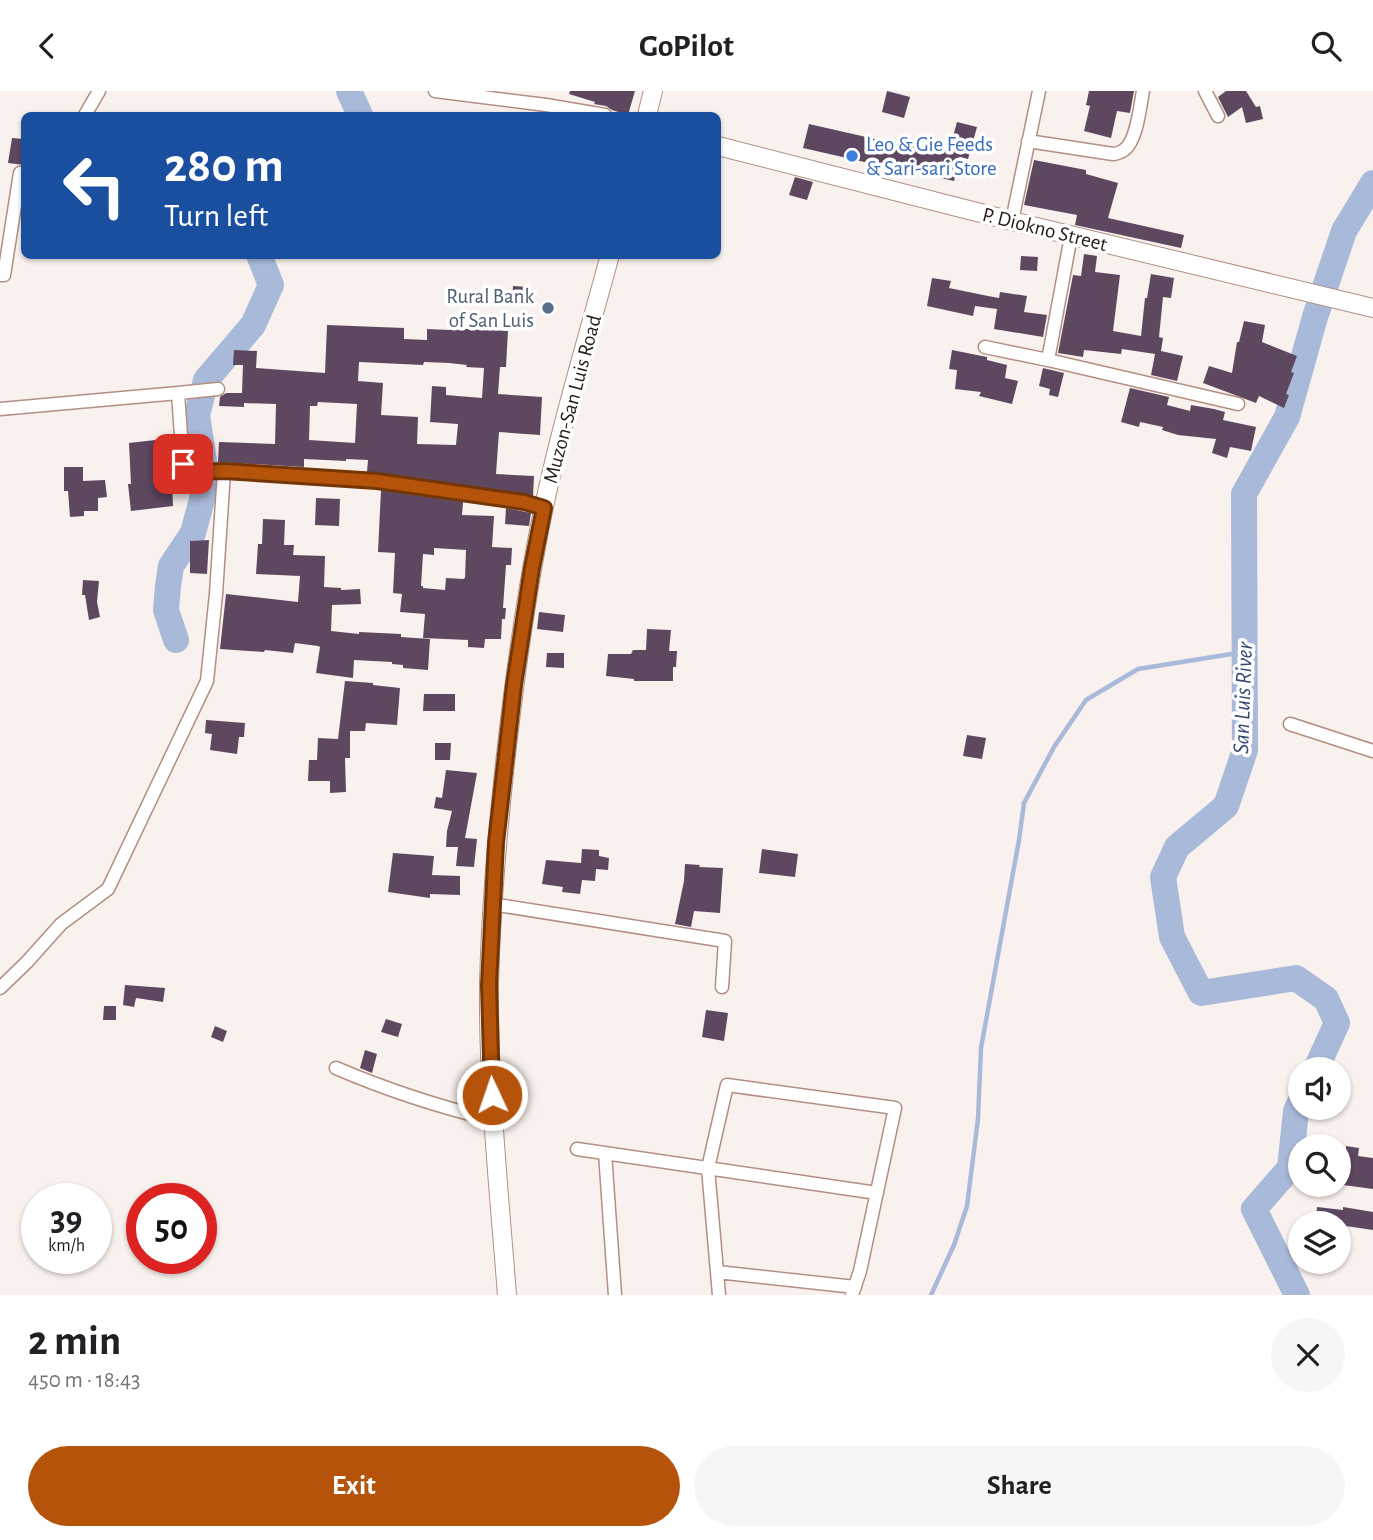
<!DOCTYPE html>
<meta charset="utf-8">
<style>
body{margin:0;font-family:"Alegreya Sans",sans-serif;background:#f6f6f6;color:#202124;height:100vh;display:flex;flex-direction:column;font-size:26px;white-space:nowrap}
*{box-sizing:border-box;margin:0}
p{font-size:23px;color:#757577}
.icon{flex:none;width:38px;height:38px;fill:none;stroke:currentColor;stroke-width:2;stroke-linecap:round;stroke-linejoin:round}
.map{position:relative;height:1204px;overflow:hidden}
.sheet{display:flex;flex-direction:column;background:#fff;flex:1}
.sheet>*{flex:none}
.guide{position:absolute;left:21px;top:21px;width:700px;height:147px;border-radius:10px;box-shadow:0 2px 5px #0004;background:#1a4fa0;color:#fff;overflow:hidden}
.buttons{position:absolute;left:1288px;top:966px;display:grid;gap:14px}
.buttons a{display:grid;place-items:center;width:63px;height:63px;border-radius:50%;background:#fff;box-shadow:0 2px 5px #0004;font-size:35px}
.speed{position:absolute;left:21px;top:1092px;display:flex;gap:14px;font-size:35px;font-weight:700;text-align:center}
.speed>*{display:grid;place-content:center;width:91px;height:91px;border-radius:50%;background:#fff;box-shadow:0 2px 5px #0004;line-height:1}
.speed small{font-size:18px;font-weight:400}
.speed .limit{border:10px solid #d22;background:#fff;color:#111}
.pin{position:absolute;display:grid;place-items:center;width:60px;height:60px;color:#fff;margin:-30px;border-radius:14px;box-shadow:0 4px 10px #0006}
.me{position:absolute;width:77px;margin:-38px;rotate:357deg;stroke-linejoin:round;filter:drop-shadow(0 0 5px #0008)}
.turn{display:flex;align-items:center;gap:24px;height:147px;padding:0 28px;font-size:32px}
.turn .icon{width:91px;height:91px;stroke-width:2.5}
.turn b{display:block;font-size:49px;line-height:60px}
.round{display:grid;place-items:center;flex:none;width:74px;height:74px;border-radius:37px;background:#f6f6f6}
.summary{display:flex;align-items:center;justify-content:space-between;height:119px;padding:0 28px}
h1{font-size:42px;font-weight:600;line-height:52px}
.button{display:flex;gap:14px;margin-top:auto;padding:14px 28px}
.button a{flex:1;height:80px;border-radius:42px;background:#b45309;color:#fff;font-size:28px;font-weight:600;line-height:80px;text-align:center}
.button a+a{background:#f6f6f6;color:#202124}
header{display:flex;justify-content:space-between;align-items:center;height:91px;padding:0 28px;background:#fff;font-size:32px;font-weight:600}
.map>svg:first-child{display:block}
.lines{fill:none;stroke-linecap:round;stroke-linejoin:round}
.stream{stroke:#a9b9d9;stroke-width:4.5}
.river{stroke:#a9b9d9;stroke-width:26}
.building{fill:#5e4860;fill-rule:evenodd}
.street-casing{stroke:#b28f80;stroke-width:15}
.secondary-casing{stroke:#b28f80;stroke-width:20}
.street{stroke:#fff;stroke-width:12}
.secondary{stroke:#fff;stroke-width:18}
.route-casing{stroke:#753606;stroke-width:18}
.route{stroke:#b45309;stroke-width:12}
.shop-dot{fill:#3f7fe0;stroke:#fff;stroke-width:2.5}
.service-dot{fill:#5c6f8a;stroke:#fff;stroke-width:2.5}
.labels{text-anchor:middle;stroke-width:7;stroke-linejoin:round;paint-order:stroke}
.shop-label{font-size:21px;fill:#366cbe;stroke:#fff;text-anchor:start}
.street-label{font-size:21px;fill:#271a14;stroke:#fff}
.service-label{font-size:21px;fill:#4e5e75;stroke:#fff;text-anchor:end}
.water-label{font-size:23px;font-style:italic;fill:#344975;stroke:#fff}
</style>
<header><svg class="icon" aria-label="back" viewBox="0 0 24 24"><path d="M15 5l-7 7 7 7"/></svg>GoPilot<svg class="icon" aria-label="search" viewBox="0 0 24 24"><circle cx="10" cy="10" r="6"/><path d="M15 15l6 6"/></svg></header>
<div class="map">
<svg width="1373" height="1204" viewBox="0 0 1373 1204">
<rect width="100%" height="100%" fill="#f9f1ee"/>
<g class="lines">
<!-- stream -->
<path class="stream" d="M 931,1204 L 954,1154 L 967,1115 L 978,1028 L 981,957 L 1019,749 L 1024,712 L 1054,656 L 1086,609 L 1138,578 L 1244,561"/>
<!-- river -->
<path class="river" d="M 349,0 L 360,24
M 176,549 L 166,519 L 168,495 L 171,475 L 193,442 L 207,390 L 197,324 L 206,289 L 253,234 L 271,194 L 259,164
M 1316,978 L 1337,932 L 1326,908 L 1296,887 L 1201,902 L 1172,846 L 1163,786 L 1177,756 L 1226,715 L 1245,659 L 1244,403 L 1287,326 L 1315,226 L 1344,140 L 1373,92
M 1297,1204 L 1254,1118 L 1290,1077 L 1296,1020 L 1300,1011"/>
</g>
<!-- building -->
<path class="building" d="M 570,0 L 635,0 L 628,24 L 612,19 L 606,15 L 594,13 L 595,11 L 569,3 Z
M 887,0 L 910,6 L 904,27 L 882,21 Z
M 1089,0 L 1134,0 L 1130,22 L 1117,20 L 1111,47 L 1084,40 L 1090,15 L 1086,14 Z
M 1226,0 L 1246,0 L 1256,16 L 1260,15 L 1263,28 L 1246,32 L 1242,16 L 1228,26 L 1218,6 Z
M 957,31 L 977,36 L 968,68 L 960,66 L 954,90 L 941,87 L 942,82 L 896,71 L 895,78 L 803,57 L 809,33 L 910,56 L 911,51 L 949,60 Z
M 12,47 L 24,48 L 24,74 L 8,72 Z
M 1034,69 L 1086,79 L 1086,83 L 1118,92 L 1108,127 L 1184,144 L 1181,157 L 1075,134 L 1077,124 L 1024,114 Z
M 795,86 L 813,91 L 807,109 L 789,104 Z
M 1084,163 L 1097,165 L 1095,181 L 1120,184 L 1113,240 L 1141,245 L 1145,207 L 1147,207 L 1151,183 L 1174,187 L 1171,207 L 1163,206 L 1159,246 L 1163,247 L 1161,260 L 1183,265 L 1177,290 L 1151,284 L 1155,263 L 1122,258 L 1121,263 L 1084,259 L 1083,266 L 1058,262 L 1073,184 L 1081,185 Z
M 1021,165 L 1038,166 L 1037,180 L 1020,179 Z
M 932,187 L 951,190 L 949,197 L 988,205 L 999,207 L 1000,201 L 1027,205 L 1024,221 L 1047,224 L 1043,246 L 994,238 L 997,218 L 975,215 L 973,225 L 927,215 Z
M 513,195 L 528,196 L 527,212 L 512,211 Z
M 1244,230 L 1265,234 L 1262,251 L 1297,265 L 1291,281 L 1294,282 L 1286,303 L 1289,304 L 1284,317 L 1259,305 L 1256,312 L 1203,292 L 1209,275 L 1232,282 L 1237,251 L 1239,251 Z
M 327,234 L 404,237 L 404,248 L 427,249 L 427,238 L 450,239 L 450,237 L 508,240 L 506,276 L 500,276 L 498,303 L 542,306 L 540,344 L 499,341 L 496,383 L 534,385 L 533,405 L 367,381 L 368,369 L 346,368 L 346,370 L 304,368 L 304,376 L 218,371 L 219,351 L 275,353 L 276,313 L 244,312 L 244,316 L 219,315 L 220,306 L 226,302 L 242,302 L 243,274 L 233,274 L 234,259 L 257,260 L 256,277 L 325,282 ZM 359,271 L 423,274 L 424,271 L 449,272 L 467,274 L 466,276 L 484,277 L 482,307 L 446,304 L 446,296 L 432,295 L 430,331 L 458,333 L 456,354 L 417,353 L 418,326 L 381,324 L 383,292 L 358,290 ZM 318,311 L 357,313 L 355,352 L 309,349 L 310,315 L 317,315 Z
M 952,259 L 987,266 L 987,269 L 1007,274 L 1005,287 L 1018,290 L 1012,313 L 979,305 L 981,301 L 955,298 L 957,279 L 949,278 Z
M 1043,277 L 1064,282 L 1058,306 L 1049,304 L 1050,298 L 1039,295 Z
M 1130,297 L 1169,306 L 1167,314 L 1190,320 L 1191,314 L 1214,318 L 1225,321 L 1223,329 L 1256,336 L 1251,360 L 1230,356 L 1227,367 L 1212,362 L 1216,348 L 1178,344 L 1162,339 L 1163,336 L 1140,331 L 1139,336 L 1121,331 Z
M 164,348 L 166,365 L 171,365 L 173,415 L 131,420 L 128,393 L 131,393 L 129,352 Z
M 64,376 L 83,376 L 83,390 L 105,389 L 107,406 L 98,407 L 98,420 L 84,420 L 84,425 L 70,426 L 68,400 L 64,400 Z
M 381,399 L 463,411 L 462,424 L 494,425 L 492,456 L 512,457 L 511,474 L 506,474 L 503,517 L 506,517 L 505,528 L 502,528 L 501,548 L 485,548 L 484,557 L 468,556 L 468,549 L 423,547 L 425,523 L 400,521 L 402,503 L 393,502 L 395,462 L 378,461 ZM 434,457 L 466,459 L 465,487 L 463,488 L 446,487 L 445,499 L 423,497 L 423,495 L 421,495 L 423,463 L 434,464 Z
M 316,407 L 340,408 L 339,435 L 315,434 Z
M 506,417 L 531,422 L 529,435 L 505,433 Z
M 263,428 L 285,429 L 284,454 L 294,454 L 293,464 L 325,465 L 324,496 L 341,497 L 341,499 L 360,498 L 361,513 L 332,514 L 331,540 L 359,543 L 359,541 L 401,543 L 401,546 L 430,548 L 428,579 L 403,577 L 403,574 L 392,573 L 392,571 L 354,569 L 353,587 L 316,582 L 320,556 L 318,555 L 295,552 L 293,562 L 265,559 L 264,561 L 220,558 L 226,503 L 298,511 L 300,485 L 256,483 L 258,453 L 262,453 Z
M 209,449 L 207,483 L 190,482 L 190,450 Z
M 83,489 L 99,490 L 97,511 L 100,526 L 89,529 L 85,504 L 82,504 Z
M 539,521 L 565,524 L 563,541 L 537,538 Z
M 647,538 L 671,539 L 669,560 L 677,560 L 676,576 L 673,576 L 673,590 L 634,590 L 634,588 L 606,585 L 608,563 L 631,563 L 633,559 L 646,559 Z
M 547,562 L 564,562 L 564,577 L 546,576 Z
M 345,590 L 373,592 L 373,594 L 400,597 L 397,634 L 366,632 L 365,640 L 350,640 L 350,667 L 345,667 L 346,701 L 330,702 L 330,690 L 308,690 L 309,669 L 317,669 L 318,647 L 338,648 Z
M 424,603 L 455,603 L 455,620 L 423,620 Z
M 206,629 L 245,632 L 244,646 L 239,646 L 237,663 L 210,659 L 212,643 L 205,642 Z
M 967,644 L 986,647 L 982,668 L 963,665 Z
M 435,652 L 451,652 L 450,669 L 435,669 Z
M 446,679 L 477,682 L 465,747 L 477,748 L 474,776 L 456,775 L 458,756 L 446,756 L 447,740 L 452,720 L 434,717 L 436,706 L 442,707 Z
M 582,758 L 599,759 L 599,765 L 609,767 L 608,779 L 596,778 L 595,790 L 582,789 L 580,803 L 562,801 L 563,796 L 542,793 L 546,769 L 581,772 Z
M 762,758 L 798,763 L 795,786 L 759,782 Z
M 393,762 L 434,765 L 432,784 L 460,785 L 460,804 L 430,803 L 430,807 L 388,801 Z
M 685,773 L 700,774 L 699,776 L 723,777 L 720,822 L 694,820 L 691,836 L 675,833 L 684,790 Z
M 125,894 L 165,897 L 163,911 L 136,907 L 134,916 L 123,914 Z
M 104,915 L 116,915 L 116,929 L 103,929 Z
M 706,919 L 728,922 L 724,950 L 702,946 Z
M 386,928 L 402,933 L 398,946 L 381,941 Z
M 215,935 L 227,940 L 223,951 L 211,946 Z
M 365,959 L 377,963 L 372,982 L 360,977 Z
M 1346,1055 L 1359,1057 L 1358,1065 L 1373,1067 L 1373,1098 L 1343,1094 Z
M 1317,1116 L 1343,1119 L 1343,1116 L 1373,1121 L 1373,1139 L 1339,1134 L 1339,1131 L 1316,1128 Z"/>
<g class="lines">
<defs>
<path id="street" d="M 435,0 L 546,14 L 605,24
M 1205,0 L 1218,25
M 85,24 L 99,0
M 1028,50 L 1113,63 C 1115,63 1122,61 1124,59 C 1137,50 1140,15 1143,0
M 1012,130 L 1039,0
M 0,184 L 4,184 L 20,82 L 24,83
M 985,256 L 1048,269 L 1238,313
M 1048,269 L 1071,145
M 178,302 L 218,298
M 0,318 L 178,302 L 183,373 L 185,379 L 190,381 L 224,380 L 377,390 L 524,411 L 544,417
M 1290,633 L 1373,660
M 492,813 L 725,850 L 722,896
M 0,897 L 27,871 L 61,833 L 108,798 L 207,590 L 216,503 L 224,380
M 336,977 C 387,999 440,1016 493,1029
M 577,1058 L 877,1102
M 605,1062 L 615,1204
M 717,1181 L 855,1196
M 719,1204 L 708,1077 L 727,994 L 895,1017 L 860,1180 L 852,1204"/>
<path id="secondary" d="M 647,24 L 653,0
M 718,55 L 1012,130 L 1373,217
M 507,1204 C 499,1100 488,996 489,893 C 491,813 498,734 507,655 C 516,576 527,498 543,420 C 561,334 587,249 610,164"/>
</defs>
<!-- street casing -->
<use href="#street" class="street-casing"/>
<!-- secondary casing -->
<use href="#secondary" class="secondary-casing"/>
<!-- street -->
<use href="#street" class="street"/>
<!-- secondary -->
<use href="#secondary" class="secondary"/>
</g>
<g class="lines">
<defs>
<path id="route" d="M 183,373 L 185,379 L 190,381 L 224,380 L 377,390 L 524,411 L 544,417 L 532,477 L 514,594 L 496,752 L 489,894 L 492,1004"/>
</defs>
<!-- route casing -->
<use href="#route" class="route-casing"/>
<!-- route -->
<use href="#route" class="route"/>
</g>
<!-- markers -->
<circle class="shop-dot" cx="852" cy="65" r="7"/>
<circle class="service-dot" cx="548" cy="217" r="7"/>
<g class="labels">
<!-- shop labels -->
<g class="shop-label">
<text x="866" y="60">Leo &amp; Gie Feeds<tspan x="866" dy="24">&amp; Sari-sari Store</tspan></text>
</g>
<!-- street labels -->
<g class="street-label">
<text transform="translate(1045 138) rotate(14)" y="7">P. Diokno Street</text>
<text transform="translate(572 308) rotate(-75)" y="7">Muzon-San Luis Road</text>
</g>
<!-- service labels -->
<g class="service-label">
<text x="534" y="212">Rural Bank<tspan x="534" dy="24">of San Luis</tspan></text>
</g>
<!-- water labels -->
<g class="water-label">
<text transform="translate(1242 607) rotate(-88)" y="8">San Luis River</text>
</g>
</g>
</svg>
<div class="buttons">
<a><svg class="icon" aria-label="sound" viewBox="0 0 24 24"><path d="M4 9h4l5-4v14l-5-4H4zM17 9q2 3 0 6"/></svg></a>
<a><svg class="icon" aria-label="search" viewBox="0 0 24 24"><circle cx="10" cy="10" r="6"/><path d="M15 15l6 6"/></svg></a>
<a><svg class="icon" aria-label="layers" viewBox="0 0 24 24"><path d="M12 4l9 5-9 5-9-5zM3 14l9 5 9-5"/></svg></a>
</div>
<div class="speed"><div>39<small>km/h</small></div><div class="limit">50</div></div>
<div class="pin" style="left:183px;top:373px;background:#d93025"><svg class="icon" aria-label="arrive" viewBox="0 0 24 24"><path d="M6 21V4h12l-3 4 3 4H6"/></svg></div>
<svg class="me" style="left:492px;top:1004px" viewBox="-20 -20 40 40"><circle r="17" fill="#b45309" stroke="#fff" stroke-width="3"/><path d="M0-11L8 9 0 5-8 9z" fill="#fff"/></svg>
<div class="guide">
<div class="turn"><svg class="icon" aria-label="left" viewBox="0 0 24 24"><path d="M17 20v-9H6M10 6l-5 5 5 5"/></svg><div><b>280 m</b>Turn left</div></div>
</div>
</div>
<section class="sheet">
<div class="summary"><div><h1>2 min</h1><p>450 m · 18:43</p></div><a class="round"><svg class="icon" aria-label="close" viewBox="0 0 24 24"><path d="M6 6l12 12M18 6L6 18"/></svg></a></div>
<div class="button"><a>Exit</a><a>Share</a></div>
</section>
